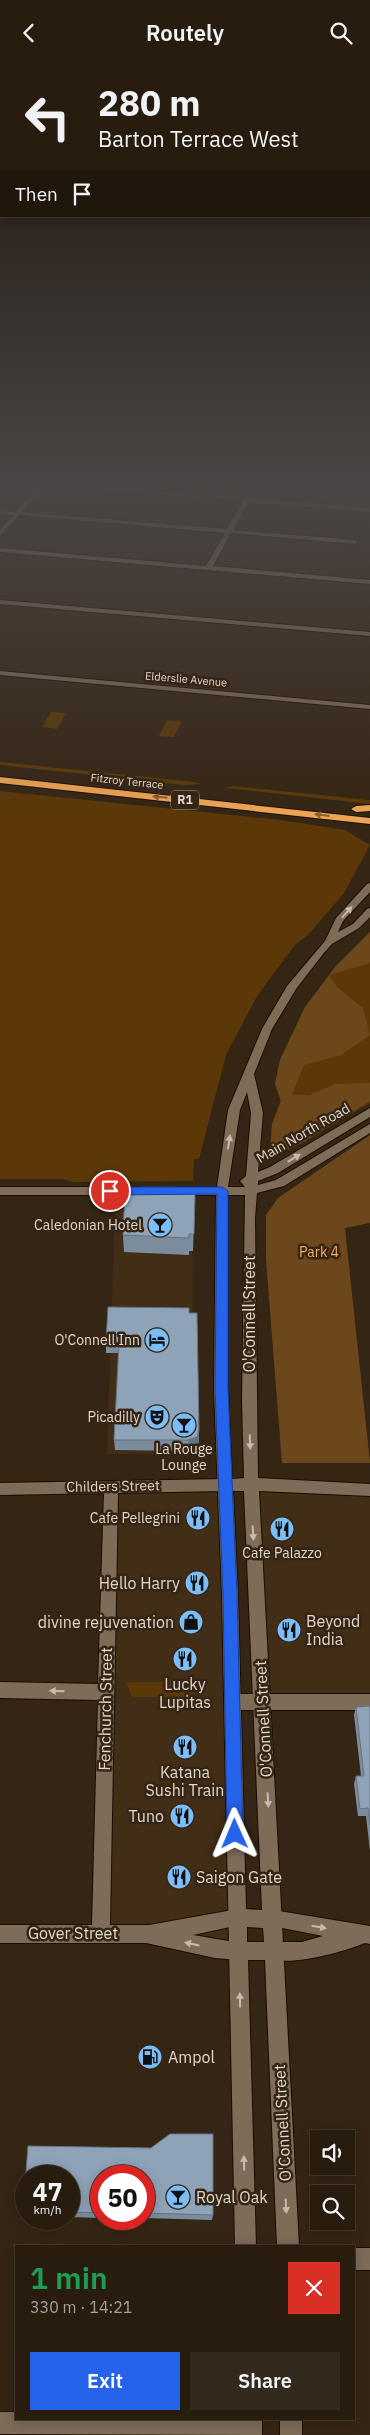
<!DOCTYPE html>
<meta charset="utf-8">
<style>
body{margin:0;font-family:"IBM Plex Sans",sans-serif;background:#34291d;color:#f1f3f6;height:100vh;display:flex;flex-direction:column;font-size:19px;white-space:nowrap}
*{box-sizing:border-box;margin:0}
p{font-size:16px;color:#a5a19e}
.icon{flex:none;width:28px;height:28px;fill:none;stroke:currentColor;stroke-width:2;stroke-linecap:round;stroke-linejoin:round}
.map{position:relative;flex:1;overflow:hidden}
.details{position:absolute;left:15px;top:2180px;width:340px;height:175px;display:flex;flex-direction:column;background:#281c0f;border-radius:0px;box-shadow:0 2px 12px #0003,0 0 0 1px #443a2f}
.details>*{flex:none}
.top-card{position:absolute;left:0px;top:0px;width:370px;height:152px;box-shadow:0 2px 12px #0003,0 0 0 1px #443a2f;background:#281c0f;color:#f1f3f6;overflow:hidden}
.tools{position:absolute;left:310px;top:2065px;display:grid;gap:10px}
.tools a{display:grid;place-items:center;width:45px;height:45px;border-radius:0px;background:#281c0f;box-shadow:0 2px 12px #0003,0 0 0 1px #443a2f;font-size:25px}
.speed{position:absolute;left:15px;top:2100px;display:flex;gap:10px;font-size:25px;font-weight:700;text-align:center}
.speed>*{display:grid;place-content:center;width:65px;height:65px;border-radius:50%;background:#281c0f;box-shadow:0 2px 12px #0003,0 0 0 1px #443a2f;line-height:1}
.speed small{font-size:12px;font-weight:400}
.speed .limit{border:8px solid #d22;background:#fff;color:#111}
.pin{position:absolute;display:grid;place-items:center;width:42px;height:42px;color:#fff;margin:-21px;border:2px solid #fff;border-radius:50%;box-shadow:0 1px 5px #0007}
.me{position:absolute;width:55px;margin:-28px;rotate:359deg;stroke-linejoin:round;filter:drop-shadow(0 0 4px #0008)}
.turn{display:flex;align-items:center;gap:18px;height:105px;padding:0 15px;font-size:22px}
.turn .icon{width:65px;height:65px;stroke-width:2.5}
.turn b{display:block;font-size:35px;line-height:42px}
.then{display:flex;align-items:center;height:48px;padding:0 15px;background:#0003;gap:10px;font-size:19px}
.round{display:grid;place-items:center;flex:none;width:52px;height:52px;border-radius:0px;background:#34291d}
.headline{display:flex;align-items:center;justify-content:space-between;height:85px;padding:0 15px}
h1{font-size:30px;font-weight:600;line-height:38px;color:#1e9e55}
.cta{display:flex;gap:10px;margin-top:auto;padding:10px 15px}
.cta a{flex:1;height:58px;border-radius:0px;background:#2563eb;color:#fff;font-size:20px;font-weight:600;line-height:58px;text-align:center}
.cta a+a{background:#34291d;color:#f1f3f6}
header{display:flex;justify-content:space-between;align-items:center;height:65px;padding:0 15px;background:#281c0f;font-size:22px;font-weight:600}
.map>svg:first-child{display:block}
.built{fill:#422d16}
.green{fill:#5c3808}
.forest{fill:#6c471c}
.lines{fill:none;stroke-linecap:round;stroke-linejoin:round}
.street-casing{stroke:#1c0d01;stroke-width:2}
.secondary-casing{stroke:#1c0d01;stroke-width:2}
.highway-casing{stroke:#1c0d01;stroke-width:2}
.street{fill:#7e6b58;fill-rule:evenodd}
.secondary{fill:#7e6b58;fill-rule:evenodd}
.highway{fill:#eca453;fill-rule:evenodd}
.wall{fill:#7a8c9d}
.shaded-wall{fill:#637280}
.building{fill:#8ea3b7;stroke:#637280}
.oneway{fill:#875e30}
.oneway2{fill:#c8bbae}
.route{fill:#2563eb;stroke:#184099}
.labels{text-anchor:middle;stroke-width:5;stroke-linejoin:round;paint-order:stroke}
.far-street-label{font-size:11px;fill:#e1d6cb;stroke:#352514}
.shield{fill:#352514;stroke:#ada194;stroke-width:1}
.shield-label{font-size:12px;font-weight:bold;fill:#e1d6cb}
.street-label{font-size:14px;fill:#e1d6cb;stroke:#352514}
.poi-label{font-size:14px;fill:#e1d6cb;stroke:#352514;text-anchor:end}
.park-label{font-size:14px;fill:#f5ae5f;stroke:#352514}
.near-street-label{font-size:16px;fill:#e1d6cb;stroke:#352514}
.near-poi-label{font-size:16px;fill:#e1d6cb;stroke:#352514;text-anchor:start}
</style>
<header><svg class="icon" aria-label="back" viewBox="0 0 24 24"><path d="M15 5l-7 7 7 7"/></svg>Routely<svg class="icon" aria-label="search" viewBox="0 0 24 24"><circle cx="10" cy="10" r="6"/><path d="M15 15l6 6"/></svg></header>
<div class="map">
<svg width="370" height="2370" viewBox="0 0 370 2370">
<rect width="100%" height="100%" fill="#352514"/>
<!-- built -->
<path class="built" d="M 115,1145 L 192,1145 L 195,1389 L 107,1389 Z
M 252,1419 L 370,1425 L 370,1637 L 263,1637 Z
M 225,1420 L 239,1886 L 101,1868 L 111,1421 Z"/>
<!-- green -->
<path class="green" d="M 51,647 L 66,648 L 57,664 L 42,662 Z
M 167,655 L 182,656 L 174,672 L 159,671 Z
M 0,697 L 195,717 L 202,719 L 183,720 L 0,700 Z
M 233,721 L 370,735 L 370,739 L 226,723 Z
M 0,726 L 281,755 L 345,765 L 370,780 L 344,828 L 309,869 L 295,880 L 257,931 L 226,990 L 199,1094 L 194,1094 L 193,1116 L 73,1117 L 63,1114 L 0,1114 Z
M 370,867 L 370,1038 L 302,1078 L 273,1092 L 270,1090 L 272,1059 L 281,1036 L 275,1019 L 280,995 L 305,942 L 336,901 Z
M 126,1617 L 193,1617 L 193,1632 L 132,1632 Z"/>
<!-- forest -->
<path class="forest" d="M 370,867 L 370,898 L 329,910 L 337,922 L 363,943 L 370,970 L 341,990 L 304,1000 L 292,1030 L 309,1030 L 336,1019 L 370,1018 L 370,1036 L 302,1078 L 273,1092 L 270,1090 L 272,1059 L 281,1036 L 275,1019 L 280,995 L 305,942 L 336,901 Z
M 370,1070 L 370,1158 L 345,1163 L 370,1398 L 282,1398 L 266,1195 L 266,1150 L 278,1133 Z"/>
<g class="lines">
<defs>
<path id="street" d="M 31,417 L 57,417 L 370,443 L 370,447 L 249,437 L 233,465 L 355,475 L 358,477 L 355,479 L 231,468 L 213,501 L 370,515 L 370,519 L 0,487 L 0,483 L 206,501 L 225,468 L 19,450 L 0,471 L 0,465 L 13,450 L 0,449 L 0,445 L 16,447 L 39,419 ZM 45,420 L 243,436 L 227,464 L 22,447 Z
M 0,535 L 370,567 L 370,571 L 0,539 Z
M 0,606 L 370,640 L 370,644 L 0,610 Z
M 225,1414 L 230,1416 L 232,1420 L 230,1424 L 225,1426 L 118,1428 L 110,1860 L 149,1860 L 238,1844 L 244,1847 L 247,1853 L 244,1859 L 193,1870 L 246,1879 L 248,1886 L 246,1893 L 239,1895 L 215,1893 L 146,1878 L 0,1878 L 0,1860 L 92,1860 L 98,1635 L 0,1633 L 0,1617 L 98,1619 L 104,1428 L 0,1430 L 0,1418 Z
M 233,1629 L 370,1629 L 370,1645 L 233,1645 L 227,1643 L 225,1637 L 227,1631 Z
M 273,1845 L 370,1861 L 370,1879 L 365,1878 C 343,1887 290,1902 268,1893 L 266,1886 L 268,1879 L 275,1877 L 302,1877 L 323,1871 L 267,1860 L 264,1854 L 267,1848 Z
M 354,2183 L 370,2183 L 370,2205 L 354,2205 Z
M 0,2347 L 16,2347 L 16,2354 L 260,2354 L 262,2359 L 259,2367 L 252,2370 L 0,2369 Z"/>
<path id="secondary" d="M 370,818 L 370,827 L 343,856 L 338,867 L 353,859 L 367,844 L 370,843 L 370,852 L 359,863 L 332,879 L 323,889 L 296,924 L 272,964 L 254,1009 L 263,1048 L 258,1107 L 270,1102 L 370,1043 L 370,1052 L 278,1108 L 258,1116 L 258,1120 L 276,1115 L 370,1059 L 370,1068 L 284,1121 L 257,1128 L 255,1153 L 258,1413 L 370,1419 L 370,1431 L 259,1426 L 299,2181 L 277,2181 L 265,1895 L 248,1895 L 256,2181 L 235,2181 L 222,1530 L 214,1324 L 216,1130 L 176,1130 L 170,1126 L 176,1122 L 217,1122 L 228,1045 L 262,964 L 287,921 L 325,876 L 336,853 L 367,819 ZM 247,1027 L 251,1048 L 246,1111 L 240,1116 L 245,1122 L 228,1122 L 240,1045 ZM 228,1130 L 245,1130 L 242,1335 L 244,1413 L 232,1414 L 228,1324 ZM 233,1426 L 244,1426 L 262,1845 L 246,1844 L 238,1530 ZM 247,1862 L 263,1863 L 264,1877 L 247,1877 Z
M 0,1122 L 141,1122 L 147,1126 L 141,1130 L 0,1130 Z
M 240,2354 L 262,2354 L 262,2370 L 240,2370 Z
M 280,2354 L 302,2354 L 302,2370 L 280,2370 Z"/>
<path id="highway" d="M 0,712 L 370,753 L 370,759 L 0,718 Z
M 370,740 L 370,746 L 356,747 L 351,744 L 356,741 Z"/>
</defs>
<!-- street casing -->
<use href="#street" class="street-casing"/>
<!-- secondary casing -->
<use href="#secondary" class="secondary-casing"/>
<!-- highway casing -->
<use href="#highway" class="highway-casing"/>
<!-- street -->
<use href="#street" class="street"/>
<!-- secondary -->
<use href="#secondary" class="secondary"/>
<!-- highway -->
<use href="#highway" class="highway"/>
</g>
<!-- wall -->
<path class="wall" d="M 195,1128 L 193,1186 L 189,1186 L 189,1190 L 124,1187 L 123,1170 Z
M 189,1248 L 199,1376 L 197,1382 L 188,1386 L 115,1385 L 114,1375 L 119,1288 L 106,1288 L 106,1277 Z
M 370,1641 L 370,1786 L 366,1751 L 358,1751 L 354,1719 L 356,1711 L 361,1711 L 354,1650 L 356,1642 Z
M 170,2069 L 213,2069 L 213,2150 L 212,2155 L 144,2153 L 144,2111 L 101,2111 L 101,2153 L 69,2152 L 69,2111 L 26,2111 L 26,2150 L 23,2146 L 28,2081 L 151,2083 Z"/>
<!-- shaded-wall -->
<path class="shaded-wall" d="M 199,1365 L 199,1376 L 197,1382 L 188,1386 L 188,1375 Z"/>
<!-- building -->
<path class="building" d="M 125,1125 L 191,1126 L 195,1128 L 194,1169 L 189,1169 L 189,1173 L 123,1170 Z
M 108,1242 L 189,1243 L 189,1248 L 197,1248 L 199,1365 L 197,1372 L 188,1375 L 114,1375 L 119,1277 L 106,1277 Z
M 370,1641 L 370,1760 L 368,1743 L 360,1744 L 356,1711 L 364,1711 L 356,1642 Z
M 170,2069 L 213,2069 L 213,2150 L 144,2148 L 144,2111 L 101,2111 L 101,2148 L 69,2147 L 69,2111 L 26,2111 L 26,2146 L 23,2146 L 28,2081 L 151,2083 Z"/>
<!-- one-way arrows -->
<defs><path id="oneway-solid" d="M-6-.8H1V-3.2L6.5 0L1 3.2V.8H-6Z" transform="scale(1.25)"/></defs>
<g class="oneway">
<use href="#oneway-solid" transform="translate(160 732) rotate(-174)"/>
<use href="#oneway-solid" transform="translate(322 750) rotate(-173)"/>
</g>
<g class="oneway2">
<use href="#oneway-solid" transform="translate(347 847) rotate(-48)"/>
<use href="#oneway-solid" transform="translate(229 1077) rotate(-81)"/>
<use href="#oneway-solid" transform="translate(294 1093) rotate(-31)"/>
<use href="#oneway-solid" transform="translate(250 1377) rotate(88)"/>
<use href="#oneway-solid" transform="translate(253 1468) rotate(87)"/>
<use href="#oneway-solid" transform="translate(57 1626) rotate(-179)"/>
<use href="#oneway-solid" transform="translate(268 1735) rotate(87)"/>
<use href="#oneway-solid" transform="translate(319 1862) rotate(10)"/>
<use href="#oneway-solid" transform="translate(192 1879) rotate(-168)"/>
<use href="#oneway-solid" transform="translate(240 1935) rotate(-91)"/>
<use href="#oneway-solid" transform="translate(244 2098) rotate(-91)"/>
<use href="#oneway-solid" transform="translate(286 2141) rotate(87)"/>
</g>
<!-- sky -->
<linearGradient id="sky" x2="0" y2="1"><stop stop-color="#1d140b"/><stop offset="0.56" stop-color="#4b4645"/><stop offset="1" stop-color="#4b4645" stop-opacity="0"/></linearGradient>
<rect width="370" height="749" fill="url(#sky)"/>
<!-- route -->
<path class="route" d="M 110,1122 L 222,1122 L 228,1126 L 228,1324 L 237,1530 L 243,1769 L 241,1775 L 235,1777 L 230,1775 L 227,1769 L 223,1530 L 215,1324 L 217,1129 L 110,1130 L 104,1126 Z"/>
<!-- icons -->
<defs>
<symbol id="bar-disc" viewBox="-11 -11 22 22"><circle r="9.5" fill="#7bbef8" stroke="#352514"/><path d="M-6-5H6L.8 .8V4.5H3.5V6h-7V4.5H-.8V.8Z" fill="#111"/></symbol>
<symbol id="hotel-disc" viewBox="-11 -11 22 22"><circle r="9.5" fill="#7bbef8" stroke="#352514"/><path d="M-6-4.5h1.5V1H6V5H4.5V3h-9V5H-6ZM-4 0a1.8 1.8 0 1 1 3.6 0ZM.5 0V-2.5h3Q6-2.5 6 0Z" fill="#111"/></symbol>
<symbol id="theatre-disc" viewBox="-11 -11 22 22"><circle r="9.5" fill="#7bbef8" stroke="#352514"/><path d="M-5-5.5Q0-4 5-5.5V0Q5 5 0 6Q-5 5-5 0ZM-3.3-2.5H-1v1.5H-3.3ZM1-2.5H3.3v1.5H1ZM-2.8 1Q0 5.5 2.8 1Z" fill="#111"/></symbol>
<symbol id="restaurant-disc" viewBox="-11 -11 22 22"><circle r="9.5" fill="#7bbef8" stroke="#352514"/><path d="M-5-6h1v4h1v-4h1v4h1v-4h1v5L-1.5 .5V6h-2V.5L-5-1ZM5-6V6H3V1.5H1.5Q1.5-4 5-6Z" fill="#111"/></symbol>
<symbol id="shop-disc" viewBox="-11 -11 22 22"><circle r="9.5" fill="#7bbef8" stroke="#352514"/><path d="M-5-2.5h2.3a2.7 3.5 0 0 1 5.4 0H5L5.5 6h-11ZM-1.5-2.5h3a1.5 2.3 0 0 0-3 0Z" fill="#111"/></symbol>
<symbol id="fuel-disc" viewBox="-11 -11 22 22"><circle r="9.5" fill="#7bbef8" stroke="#352514"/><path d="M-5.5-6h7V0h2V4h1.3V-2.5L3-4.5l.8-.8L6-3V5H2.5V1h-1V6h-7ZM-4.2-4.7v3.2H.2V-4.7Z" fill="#111"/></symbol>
</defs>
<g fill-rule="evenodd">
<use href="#bar-disc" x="146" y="1146" width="28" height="28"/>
<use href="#hotel-disc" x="143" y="1261" width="28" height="28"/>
<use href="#theatre-disc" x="143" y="1338" width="28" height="28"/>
<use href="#bar-disc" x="170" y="1346" width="28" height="28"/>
<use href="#restaurant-disc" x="184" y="1439" width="28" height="28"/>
<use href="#restaurant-disc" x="268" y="1450" width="28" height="28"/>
<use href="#restaurant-disc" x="183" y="1504" width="28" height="28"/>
<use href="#shop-disc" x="177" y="1543" width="28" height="28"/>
<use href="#restaurant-disc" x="275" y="1551" width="28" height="28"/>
<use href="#restaurant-disc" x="171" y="1580" width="28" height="28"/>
<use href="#restaurant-disc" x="171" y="1668" width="28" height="28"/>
<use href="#restaurant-disc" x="168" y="1737" width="28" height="28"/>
<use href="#restaurant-disc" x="165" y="1798" width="28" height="28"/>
<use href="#fuel-disc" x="136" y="1978" width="28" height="28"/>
<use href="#bar-disc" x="164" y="2118" width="28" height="28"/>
</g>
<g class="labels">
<!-- far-street labels -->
<g class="far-street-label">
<text transform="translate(186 614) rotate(5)" y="4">Elderslie Avenue</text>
<text transform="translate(127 716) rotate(6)" y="4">Fitzroy Terrace</text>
</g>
<!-- shield labels -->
<rect class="shield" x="171" y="725.5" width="28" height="19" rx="4"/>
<g class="shield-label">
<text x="185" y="739">R1</text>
</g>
<!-- street labels -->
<g class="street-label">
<text transform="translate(303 1068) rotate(-30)" y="5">Main North Road</text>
<text transform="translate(113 1421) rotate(-1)" y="5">Childers Street</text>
</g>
<!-- poi labels -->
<g class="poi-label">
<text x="142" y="1165">Caledonian Hotel</text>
<text x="140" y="1280">O'Connell Inn</text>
<text x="140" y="1357">Picadilly</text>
<text x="184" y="1389" text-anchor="middle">La Rouge<tspan x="184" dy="16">Lounge</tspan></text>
<text x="180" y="1458">Cafe Pellegrini</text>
<text x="282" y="1493" text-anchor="middle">Cafe Palazzo</text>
</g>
<!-- park labels -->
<g class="park-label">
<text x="319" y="1192">Park 4</text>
</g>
<!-- near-street labels -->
<g class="near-street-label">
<text transform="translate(249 1249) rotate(-90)" y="6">O'Connell Street</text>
<text transform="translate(105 1644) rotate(-89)" y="6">Fenchurch Street</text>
<text transform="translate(263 1654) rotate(-93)" y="6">O'Connell Street</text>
<text x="73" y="1874">Gover Street</text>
<text transform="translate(282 2058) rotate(-93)" y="6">O'Connell Street</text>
</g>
<!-- near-poi labels -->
<g class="near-poi-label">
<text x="180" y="1524" text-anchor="end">Hello Harry</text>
<text x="306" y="1562">Beyond<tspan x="306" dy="18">India</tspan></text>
<text x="174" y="1563" text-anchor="end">divine rejuvenation</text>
<text x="185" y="1625" text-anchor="middle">Lucky<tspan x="185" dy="18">Lupitas</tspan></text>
<text x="185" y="1713" text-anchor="middle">Katana<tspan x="185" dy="18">Sushi Train</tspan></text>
<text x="164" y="1757" text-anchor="end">Tuno</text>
<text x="196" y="1818">Saigon Gate</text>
<text x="168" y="1998">Ampol</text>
<text x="196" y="2138">Royal Oak</text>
</g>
</g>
</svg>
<div class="tools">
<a><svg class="icon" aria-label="sound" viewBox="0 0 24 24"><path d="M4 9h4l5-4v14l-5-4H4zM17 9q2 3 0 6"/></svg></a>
<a><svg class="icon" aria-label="search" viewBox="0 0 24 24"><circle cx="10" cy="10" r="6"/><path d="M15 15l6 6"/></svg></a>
</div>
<div class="speed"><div>47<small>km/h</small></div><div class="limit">50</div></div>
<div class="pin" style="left:110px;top:1126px;background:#d93025"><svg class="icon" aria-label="arrive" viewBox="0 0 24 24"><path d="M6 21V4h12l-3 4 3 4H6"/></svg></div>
<svg class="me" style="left:235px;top:1769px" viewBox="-20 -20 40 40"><path d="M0-17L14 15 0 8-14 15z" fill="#2563eb" stroke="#fff" stroke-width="4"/></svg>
<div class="top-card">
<div class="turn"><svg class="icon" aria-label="left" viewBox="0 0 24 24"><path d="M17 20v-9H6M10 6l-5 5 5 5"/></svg><div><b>280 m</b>Barton Terrace West</div></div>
<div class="then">Then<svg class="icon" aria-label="arrive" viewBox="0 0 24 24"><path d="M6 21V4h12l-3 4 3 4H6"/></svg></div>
</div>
<section class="details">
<div class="headline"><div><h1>1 min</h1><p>330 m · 14:21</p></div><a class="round" style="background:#d93025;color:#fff"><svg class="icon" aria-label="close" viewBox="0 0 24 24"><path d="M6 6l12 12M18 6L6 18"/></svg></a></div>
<div class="cta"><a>Exit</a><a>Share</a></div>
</section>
</div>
